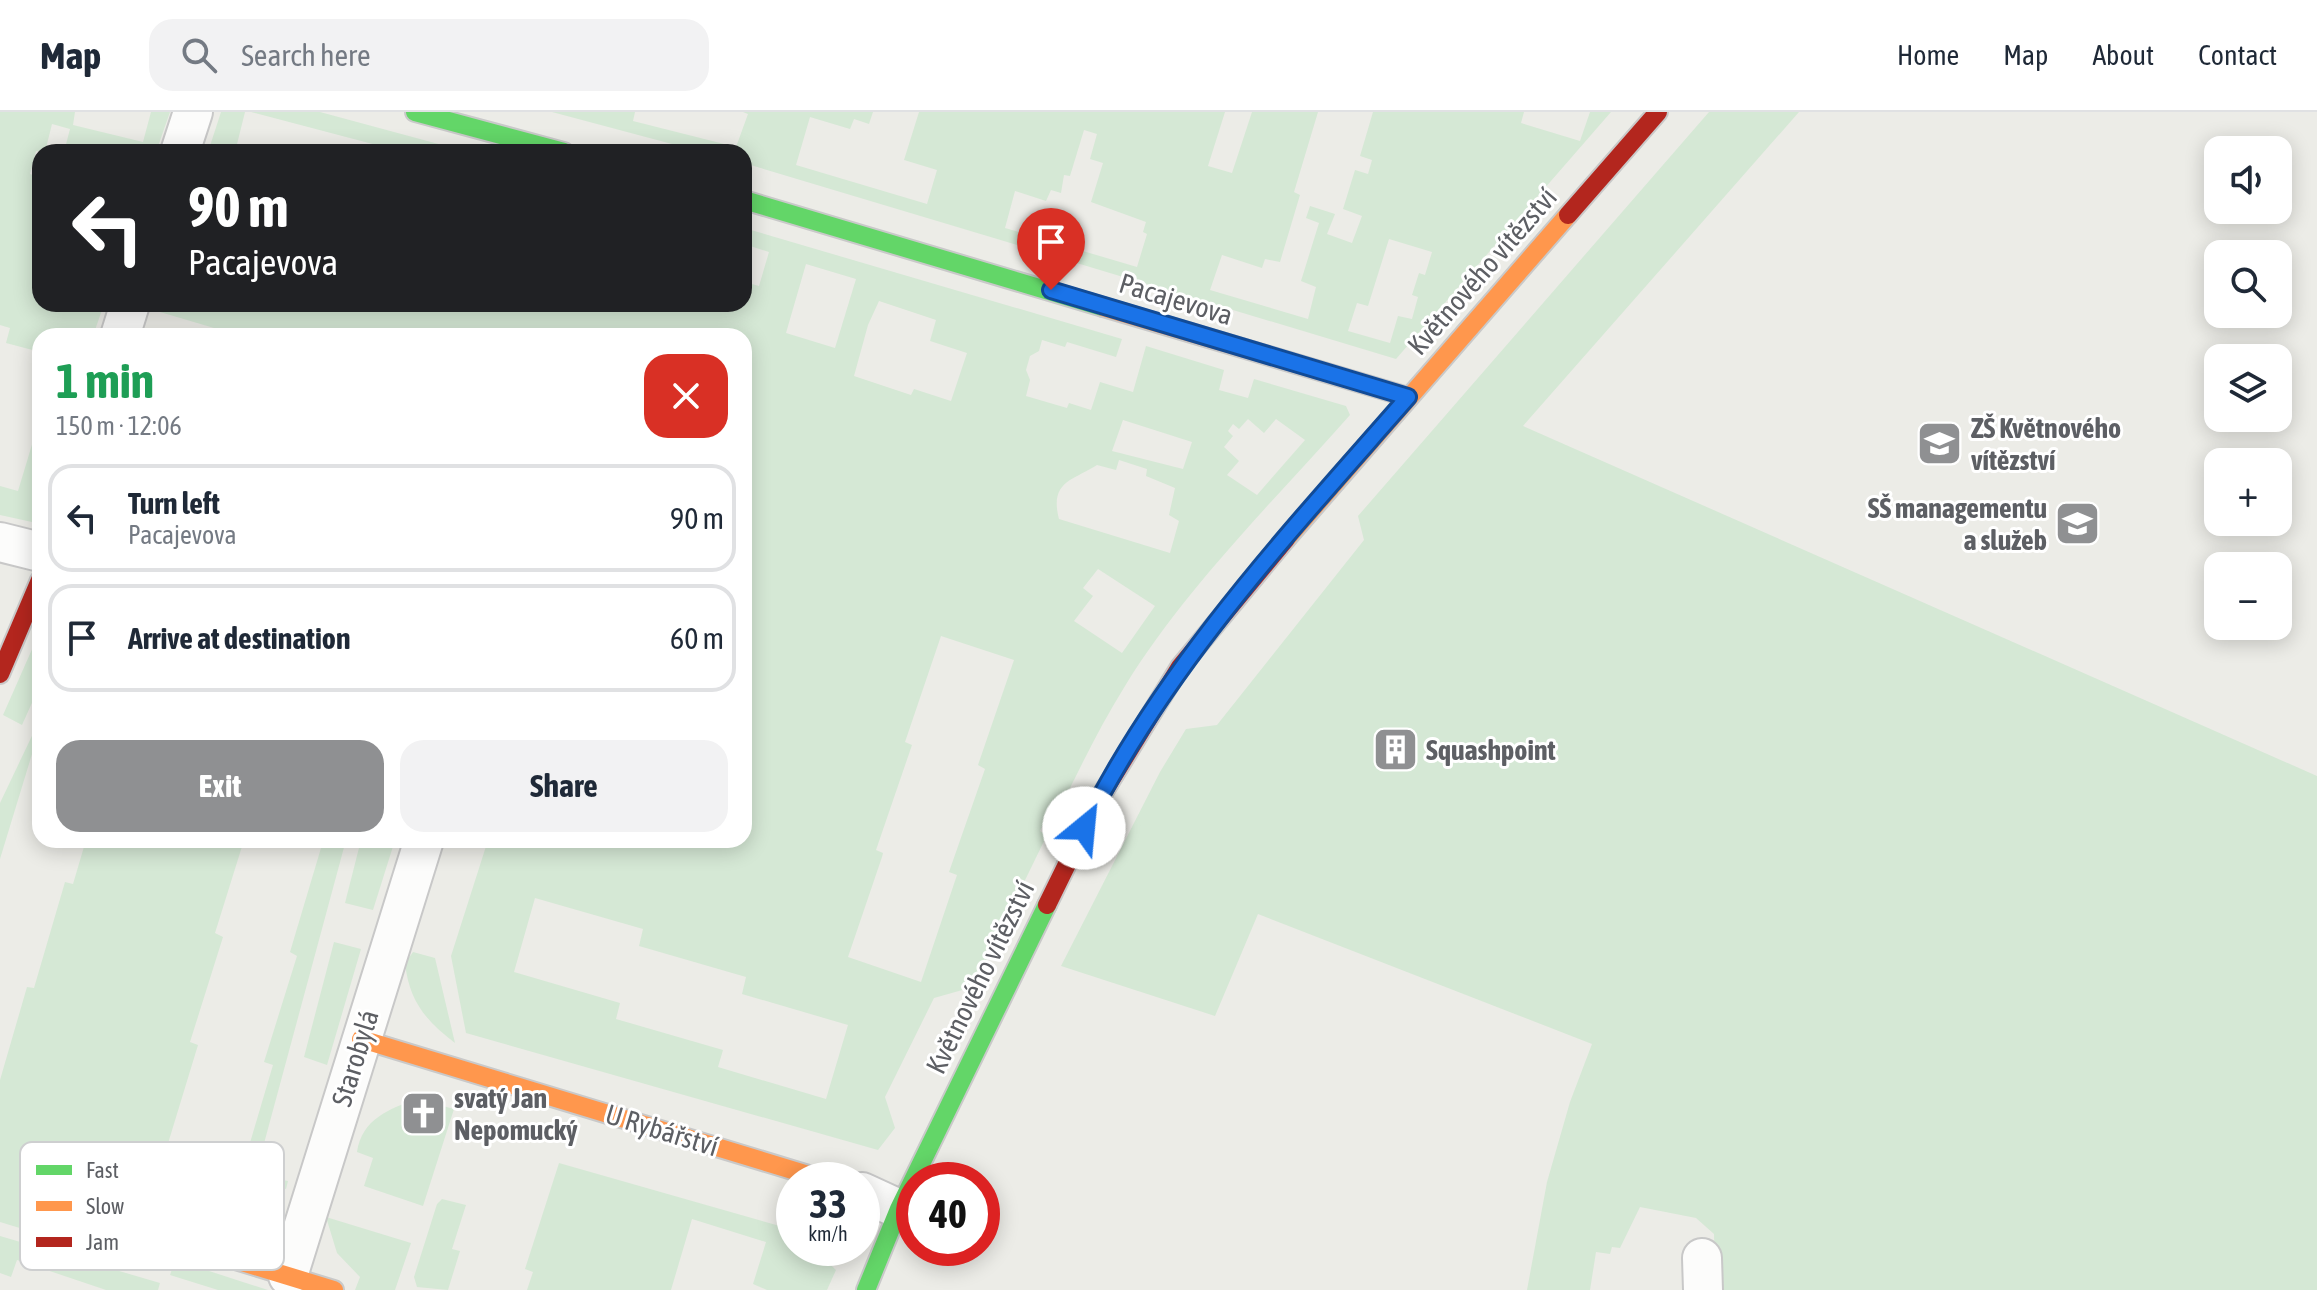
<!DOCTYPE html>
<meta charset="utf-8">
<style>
body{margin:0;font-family:"Asap Condensed",sans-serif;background:#f2f2f3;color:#1f2937;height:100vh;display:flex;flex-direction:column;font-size:30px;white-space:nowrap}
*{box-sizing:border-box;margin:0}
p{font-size:26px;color:#747a83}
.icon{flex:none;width:44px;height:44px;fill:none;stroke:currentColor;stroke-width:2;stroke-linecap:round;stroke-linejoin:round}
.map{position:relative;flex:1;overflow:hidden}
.panel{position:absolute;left:32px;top:216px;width:720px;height:520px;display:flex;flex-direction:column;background:#fff;border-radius:24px;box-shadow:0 4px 20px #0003}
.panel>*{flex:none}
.hud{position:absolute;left:32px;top:32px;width:720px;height:168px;border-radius:24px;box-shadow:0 4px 20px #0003;background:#202124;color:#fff;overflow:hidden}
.fabs{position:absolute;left:2204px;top:24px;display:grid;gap:16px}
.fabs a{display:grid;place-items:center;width:88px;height:88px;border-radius:16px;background:#fff;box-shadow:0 4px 20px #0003;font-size:40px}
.speed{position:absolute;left:776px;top:1050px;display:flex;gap:16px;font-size:40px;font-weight:700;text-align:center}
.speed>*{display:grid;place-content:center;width:104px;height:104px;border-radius:50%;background:#fff;box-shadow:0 4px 20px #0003;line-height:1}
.speed small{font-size:20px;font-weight:400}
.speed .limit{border:12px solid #d22;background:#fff;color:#111}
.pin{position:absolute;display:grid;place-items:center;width:68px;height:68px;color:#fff;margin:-82px -34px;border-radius:50% 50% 50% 0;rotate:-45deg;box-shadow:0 0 8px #0007}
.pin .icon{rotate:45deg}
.me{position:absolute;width:88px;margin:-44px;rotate:28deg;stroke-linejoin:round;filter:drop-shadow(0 0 6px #0008)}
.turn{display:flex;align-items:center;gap:28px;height:168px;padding:0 24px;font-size:36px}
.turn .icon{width:104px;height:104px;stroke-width:2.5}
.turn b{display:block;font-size:56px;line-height:68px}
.round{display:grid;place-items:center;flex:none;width:84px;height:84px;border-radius:24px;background:#f2f2f3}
.overview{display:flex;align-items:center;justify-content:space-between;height:136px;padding:0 24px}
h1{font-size:48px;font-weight:700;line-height:60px;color:#1e9e55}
.cta{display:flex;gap:16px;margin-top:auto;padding:16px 24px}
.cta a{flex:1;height:92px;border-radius:24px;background:#8f9092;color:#fff;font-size:32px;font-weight:700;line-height:92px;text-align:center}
.cta a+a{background:#f2f2f3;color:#1f2937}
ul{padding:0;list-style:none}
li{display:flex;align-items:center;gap:24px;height:108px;margin:0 16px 12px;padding:0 8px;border:4px solid #e0e1e3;border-radius:24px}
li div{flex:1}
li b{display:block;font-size:30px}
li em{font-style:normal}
header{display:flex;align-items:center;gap:48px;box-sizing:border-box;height:112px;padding:0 40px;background:#fff;border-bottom:2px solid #e0e1e3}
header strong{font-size:38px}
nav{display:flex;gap:44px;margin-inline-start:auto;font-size:28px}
.search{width:560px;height:72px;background:#f2f2f3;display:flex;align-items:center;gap:20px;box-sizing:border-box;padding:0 28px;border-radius:24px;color:#747a83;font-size:30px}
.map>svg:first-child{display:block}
.green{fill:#d5e8d5;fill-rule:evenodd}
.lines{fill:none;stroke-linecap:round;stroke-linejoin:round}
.street-casing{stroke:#c8c8c8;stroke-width:42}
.fast-casing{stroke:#c9c9c9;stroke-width:22}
.slow-casing{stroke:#c9c9c9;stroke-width:22}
.jam-casing{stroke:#c9c9c9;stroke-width:22}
.street{stroke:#fcfcfb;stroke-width:38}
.fast{stroke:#63d668;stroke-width:18}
.slow{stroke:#ff974d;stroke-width:18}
.jam{stroke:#b3261e;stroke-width:18}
.route-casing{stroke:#114b97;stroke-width:20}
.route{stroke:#1a73e8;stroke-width:14}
.labels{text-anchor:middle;stroke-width:6;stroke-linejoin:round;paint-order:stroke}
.street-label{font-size:28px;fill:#5d5f64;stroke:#fff}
.poi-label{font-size:28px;font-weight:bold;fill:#5d5f64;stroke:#fff;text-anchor:start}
.key{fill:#fff;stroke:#cecfd0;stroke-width:2}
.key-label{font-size:22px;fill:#5d5f64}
</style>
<header>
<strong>Map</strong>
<div class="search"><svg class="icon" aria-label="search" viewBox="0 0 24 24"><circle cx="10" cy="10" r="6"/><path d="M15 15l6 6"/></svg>Search here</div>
<nav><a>Home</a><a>Map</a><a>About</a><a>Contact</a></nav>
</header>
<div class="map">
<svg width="2317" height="1178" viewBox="0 0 2317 1178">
<rect width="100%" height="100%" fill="#ecece7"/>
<!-- green -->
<path class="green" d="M 0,0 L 75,0 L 73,13 L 143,30 L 151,0 L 170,0 L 156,40 L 64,40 L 70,17 L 52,12 L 45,40 L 36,39 L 30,62 L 40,66 L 40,192 L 104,192 L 93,224 L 40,224 L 40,240 L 6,231 L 10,216 L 0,213 Z
M 221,0 L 245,0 L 235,40 L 208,40 Z
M 251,0 L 320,0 L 468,40 L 403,40 Z
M 552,0 L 635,0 L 633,9 L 736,35 L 748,2 L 743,0 L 873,0 L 869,12 L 854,7 L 850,17 L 810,5 L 796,53 L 927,92 L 937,58 L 904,48 L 919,0 L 1225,0 L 1208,54 L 1232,61 L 1252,0 L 1318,0 L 1294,80 L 1300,83 L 1280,150 L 1265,147 L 1262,156 L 1222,143 L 1210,178 L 1308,207 L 1316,175 L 1301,169 L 1319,111 L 1306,106 L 1310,94 L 1335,102 L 1327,122 L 1352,131 L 1362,104 L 1343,97 L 1355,58 L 1368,62 L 1372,48 L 1360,44 L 1373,0 L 1524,0 L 1521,11 L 1580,29 L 1590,0 L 1611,0 L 1396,247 L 744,51 L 744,40 L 702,40 ZM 1084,18 L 1097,22 L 1090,47 L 1103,51 L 1091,90 L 1146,110 L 1143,120 L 1147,122 L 1137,155 L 1005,116 L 1015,79 L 1046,89 L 1051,78 L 1061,81 L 1064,63 L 1070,64 ZM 1389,127 L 1432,140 L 1425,163 L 1419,161 L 1412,183 L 1418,185 L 1412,207 L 1398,204 L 1390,231 L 1348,219 L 1357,191 L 1368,194 Z
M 1709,0 L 1799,0 L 1523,314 L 2317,664 L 2317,1178 L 1715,1178 L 1714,1122 L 1696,1106 L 1640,1095 L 1620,1136 L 1612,1135 L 1610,1142 L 1596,1140 L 1590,1178 L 1527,1178 L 1547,1070 L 1570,990 L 1592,932 L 1258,802 L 1215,904 L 1061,854 L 1160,660 L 1186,617 L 1217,613 L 1364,428 L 1358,404 Z
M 744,116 L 1122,227 L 1116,245 L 1067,230 L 1065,235 L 1042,228 L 1039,239 L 1030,244 L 1026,258 L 1030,268 L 1026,284 L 1067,296 L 1069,291 L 1091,298 L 1100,270 L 1133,280 L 1146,234 L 1224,258 L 1219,278 L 1248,286 L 1254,267 L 1346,294 L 1350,303 C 1273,390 1186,475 1125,574 C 1100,614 1080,656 1059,698 L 1051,695 L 1040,719 L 1047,723 L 973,875 L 934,886 L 885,985 L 895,1016 L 878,1038 L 466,921 L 451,844 L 488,728 L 744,728 L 744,224 L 241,224 L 160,200 L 160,192 L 187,192 L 213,199 L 215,192 L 744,192 L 744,170 L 759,174 L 769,140 L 744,132 ZM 806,152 L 856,167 L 835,236 L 786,221 ZM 879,189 L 936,208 L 930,229 L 967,241 L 951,289 L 914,277 L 911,283 L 854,264 L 868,213 ZM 1248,307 L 1264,321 L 1276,307 L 1305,328 L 1257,383 L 1227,363 L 1239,349 L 1224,335 L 1233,324 L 1228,319 L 1233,312 L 1239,317 ZM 1123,308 L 1192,330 L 1183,357 L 1112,339 ZM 1119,348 L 1147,357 L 1146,364 L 1175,376 L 1169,403 L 1179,409 L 1170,441 L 1059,407 C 1049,369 1074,368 1097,353 L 1116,358 ZM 1098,457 L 1155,494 L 1122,541 L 1074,509 L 1093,484 L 1083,476 ZM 941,524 L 1014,548 L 978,653 L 985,657 L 949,760 L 957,763 L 921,870 L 848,845 L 882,745 L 883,741 L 876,738 L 912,633 L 905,630 ZM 535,786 L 643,817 L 639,834 L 746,865 L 742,882 L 848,913 L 826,987 L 718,955 L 723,938 L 616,907 L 620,891 L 514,860 Z
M 40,306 L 40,385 L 32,410 L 0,403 L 0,374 L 18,379 Z
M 37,526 L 40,527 L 40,573 L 22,613 L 3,603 Z
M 40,607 L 40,643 L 32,642 L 0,747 L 0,691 Z
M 86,728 L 244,728 L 215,821 L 223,825 L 190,930 L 198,933 L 166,1038 L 241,1061 L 273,953 L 264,950 L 297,844 L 290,840 L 321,736 L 313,733 L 314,728 L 346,728 L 259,1050 L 172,1107 L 158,1158 L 0,1110 L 0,968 L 27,875 L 34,876 L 65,770 L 73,772 Z
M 361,728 L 395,728 L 373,798 L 345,791 Z
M 334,830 L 361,837 L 327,953 L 304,945 Z
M 413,840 L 435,846 L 455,931 C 426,909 409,889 405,851 Z
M 417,987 L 454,997 L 423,1094 L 364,1074 L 373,1046 L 357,1040 C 362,1007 389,997 417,987 Z
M 559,1051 L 794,1118 L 794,1136 L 813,1136 L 836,1158 L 827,1178 L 767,1178 L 753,1172 L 766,1130 L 692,1107 L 671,1178 L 527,1178 L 533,1160 L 525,1157 Z
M 262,1064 L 288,1069 L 286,1077 L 259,1070 L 252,1099 L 276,1106 C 260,1142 215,1120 188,1112 Z
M 442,1087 L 466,1093 L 452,1137 L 460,1139 L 448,1178 L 417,1175 L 414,1165 L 437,1092 Z
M 326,1105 L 411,1131 L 395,1178 L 355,1178 L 360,1165 L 337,1141 Z
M 0,1124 L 160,1171 L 158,1178 L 106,1178 L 17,1148 L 11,1165 L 0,1161 Z
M 175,1148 L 268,1178 L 218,1178 L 170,1163 Z"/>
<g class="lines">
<defs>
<path id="street" d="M 180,40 L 193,0
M 120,224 L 130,192
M 0,430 L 40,440
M 862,1080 L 899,1097
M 1702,1146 L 1703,1178
M 288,1164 L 424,728"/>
<path id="fast" d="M 415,0 L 564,40
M 744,88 L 1103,195
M 866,1178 L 899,1097 L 1047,793"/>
<path id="slow" d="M 1103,195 L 1408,285
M 1286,427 L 1568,103
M 361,927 L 825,1068
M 186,1133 L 334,1178"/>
<path id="jam" d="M 1568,103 L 1658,0
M 0,562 L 40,468
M 1047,793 L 1098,689 L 1180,555 L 1286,427"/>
</defs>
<!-- street casing -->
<use href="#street" class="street-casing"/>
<!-- fast casing -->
<use href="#fast" class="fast-casing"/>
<!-- slow casing -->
<use href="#slow" class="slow-casing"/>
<!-- jam casing -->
<use href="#jam" class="jam-casing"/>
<!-- street -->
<use href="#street" class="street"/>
<!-- fast -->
<use href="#fast" class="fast"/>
<!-- slow -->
<use href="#slow" class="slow"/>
<!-- jam -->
<use href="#jam" class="jam"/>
</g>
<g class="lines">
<defs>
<path id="route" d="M 1051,178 L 1408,285 C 1289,421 1165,553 1084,716"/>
</defs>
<!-- route casing -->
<use href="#route" class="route-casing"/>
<!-- route -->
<use href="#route" class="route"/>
</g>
<!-- icons -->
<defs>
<symbol id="school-square" viewBox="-11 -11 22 22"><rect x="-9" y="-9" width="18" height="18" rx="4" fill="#8f9092" stroke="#fff"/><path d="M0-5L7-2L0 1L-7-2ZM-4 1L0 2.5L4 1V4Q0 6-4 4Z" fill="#fff"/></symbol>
<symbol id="university-square" viewBox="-11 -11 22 22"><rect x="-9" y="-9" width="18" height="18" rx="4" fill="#8f9092" stroke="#fff"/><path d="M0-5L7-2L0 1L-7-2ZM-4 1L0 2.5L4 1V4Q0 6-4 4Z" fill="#fff"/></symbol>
<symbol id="building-square" viewBox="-11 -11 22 22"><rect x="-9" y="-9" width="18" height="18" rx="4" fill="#8f9092" stroke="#fff"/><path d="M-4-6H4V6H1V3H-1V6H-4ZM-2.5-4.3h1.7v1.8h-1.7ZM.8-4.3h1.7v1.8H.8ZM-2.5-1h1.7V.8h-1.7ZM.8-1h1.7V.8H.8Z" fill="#fff"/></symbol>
<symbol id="church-square" viewBox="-11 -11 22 22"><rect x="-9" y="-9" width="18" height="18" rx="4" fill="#8f9092" stroke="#fff"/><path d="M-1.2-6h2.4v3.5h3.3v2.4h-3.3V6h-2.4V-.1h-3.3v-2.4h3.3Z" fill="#fff"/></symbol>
</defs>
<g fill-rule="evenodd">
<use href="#school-square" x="1914" y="306" width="51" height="51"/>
<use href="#university-square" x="2052" y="386" width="51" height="51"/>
<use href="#building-square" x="1370" y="612" width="51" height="51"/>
<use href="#church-square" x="398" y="976" width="51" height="51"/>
</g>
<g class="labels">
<!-- street labels -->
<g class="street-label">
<text transform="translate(1482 159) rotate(-49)" y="10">Květnového vítězství</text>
<text transform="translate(1176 187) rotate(17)" y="10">Pacajevova</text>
<text transform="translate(980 865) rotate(-64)" y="10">Květnového vítězství</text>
<text transform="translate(355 946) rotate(-73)" y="10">Starobylá</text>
<text transform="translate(662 1018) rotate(17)" y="10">U Rybářství</text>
</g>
<!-- poi labels -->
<g class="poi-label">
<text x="1971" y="326">ZŠ Květnového<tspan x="1971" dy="32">vítězství</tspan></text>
<text x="2047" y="406" text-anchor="end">SŠ managementu<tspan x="2047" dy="32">a služeb</tspan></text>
<text x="1426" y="648">Squashpoint</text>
<text x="454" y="996">svatý Jan<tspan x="454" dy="32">Nepomucký</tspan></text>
</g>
</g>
<!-- legend -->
<rect x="20" y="1030" width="264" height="128" rx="12" class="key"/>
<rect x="36" y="1053" width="36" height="10" fill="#63d668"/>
<rect x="36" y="1089" width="36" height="10" fill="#ff974d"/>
<rect x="36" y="1125" width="36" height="10" fill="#b3261e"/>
<g class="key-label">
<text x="86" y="1066">Fast</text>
<text x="86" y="1102">Slow</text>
<text x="86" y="1138">Jam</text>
</g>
</svg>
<div class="fabs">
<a><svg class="icon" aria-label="sound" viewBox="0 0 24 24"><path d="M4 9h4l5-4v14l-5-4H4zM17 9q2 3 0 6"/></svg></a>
<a><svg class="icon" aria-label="search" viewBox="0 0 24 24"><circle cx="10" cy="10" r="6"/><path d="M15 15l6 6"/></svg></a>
<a><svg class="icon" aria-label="layers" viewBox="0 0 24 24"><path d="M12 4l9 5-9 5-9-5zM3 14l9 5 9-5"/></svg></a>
<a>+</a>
<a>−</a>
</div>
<div class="speed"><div>33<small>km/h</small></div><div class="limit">40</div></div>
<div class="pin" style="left:1051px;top:178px;background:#d93025"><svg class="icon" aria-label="arrive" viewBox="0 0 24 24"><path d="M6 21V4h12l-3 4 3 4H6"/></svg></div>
<svg class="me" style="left:1084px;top:716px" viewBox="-20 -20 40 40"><circle r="19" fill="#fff"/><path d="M0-13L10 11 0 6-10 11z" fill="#1a73e8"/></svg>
<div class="hud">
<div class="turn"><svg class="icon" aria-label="left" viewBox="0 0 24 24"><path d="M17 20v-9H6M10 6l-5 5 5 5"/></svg><div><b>90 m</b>Pacajevova</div></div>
</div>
<section class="panel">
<div class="overview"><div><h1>1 min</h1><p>150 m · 12:06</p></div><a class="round" style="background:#d93025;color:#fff"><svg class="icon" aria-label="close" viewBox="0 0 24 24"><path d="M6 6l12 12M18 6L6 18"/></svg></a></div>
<ul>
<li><svg class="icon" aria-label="left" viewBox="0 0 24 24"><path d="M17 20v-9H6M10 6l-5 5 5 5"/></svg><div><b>Turn left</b><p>Pacajevova</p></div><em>90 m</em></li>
<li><svg class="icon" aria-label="arrive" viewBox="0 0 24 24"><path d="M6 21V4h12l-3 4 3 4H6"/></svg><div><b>Arrive at destination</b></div><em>60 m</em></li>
</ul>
<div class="cta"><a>Exit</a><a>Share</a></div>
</section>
</div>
